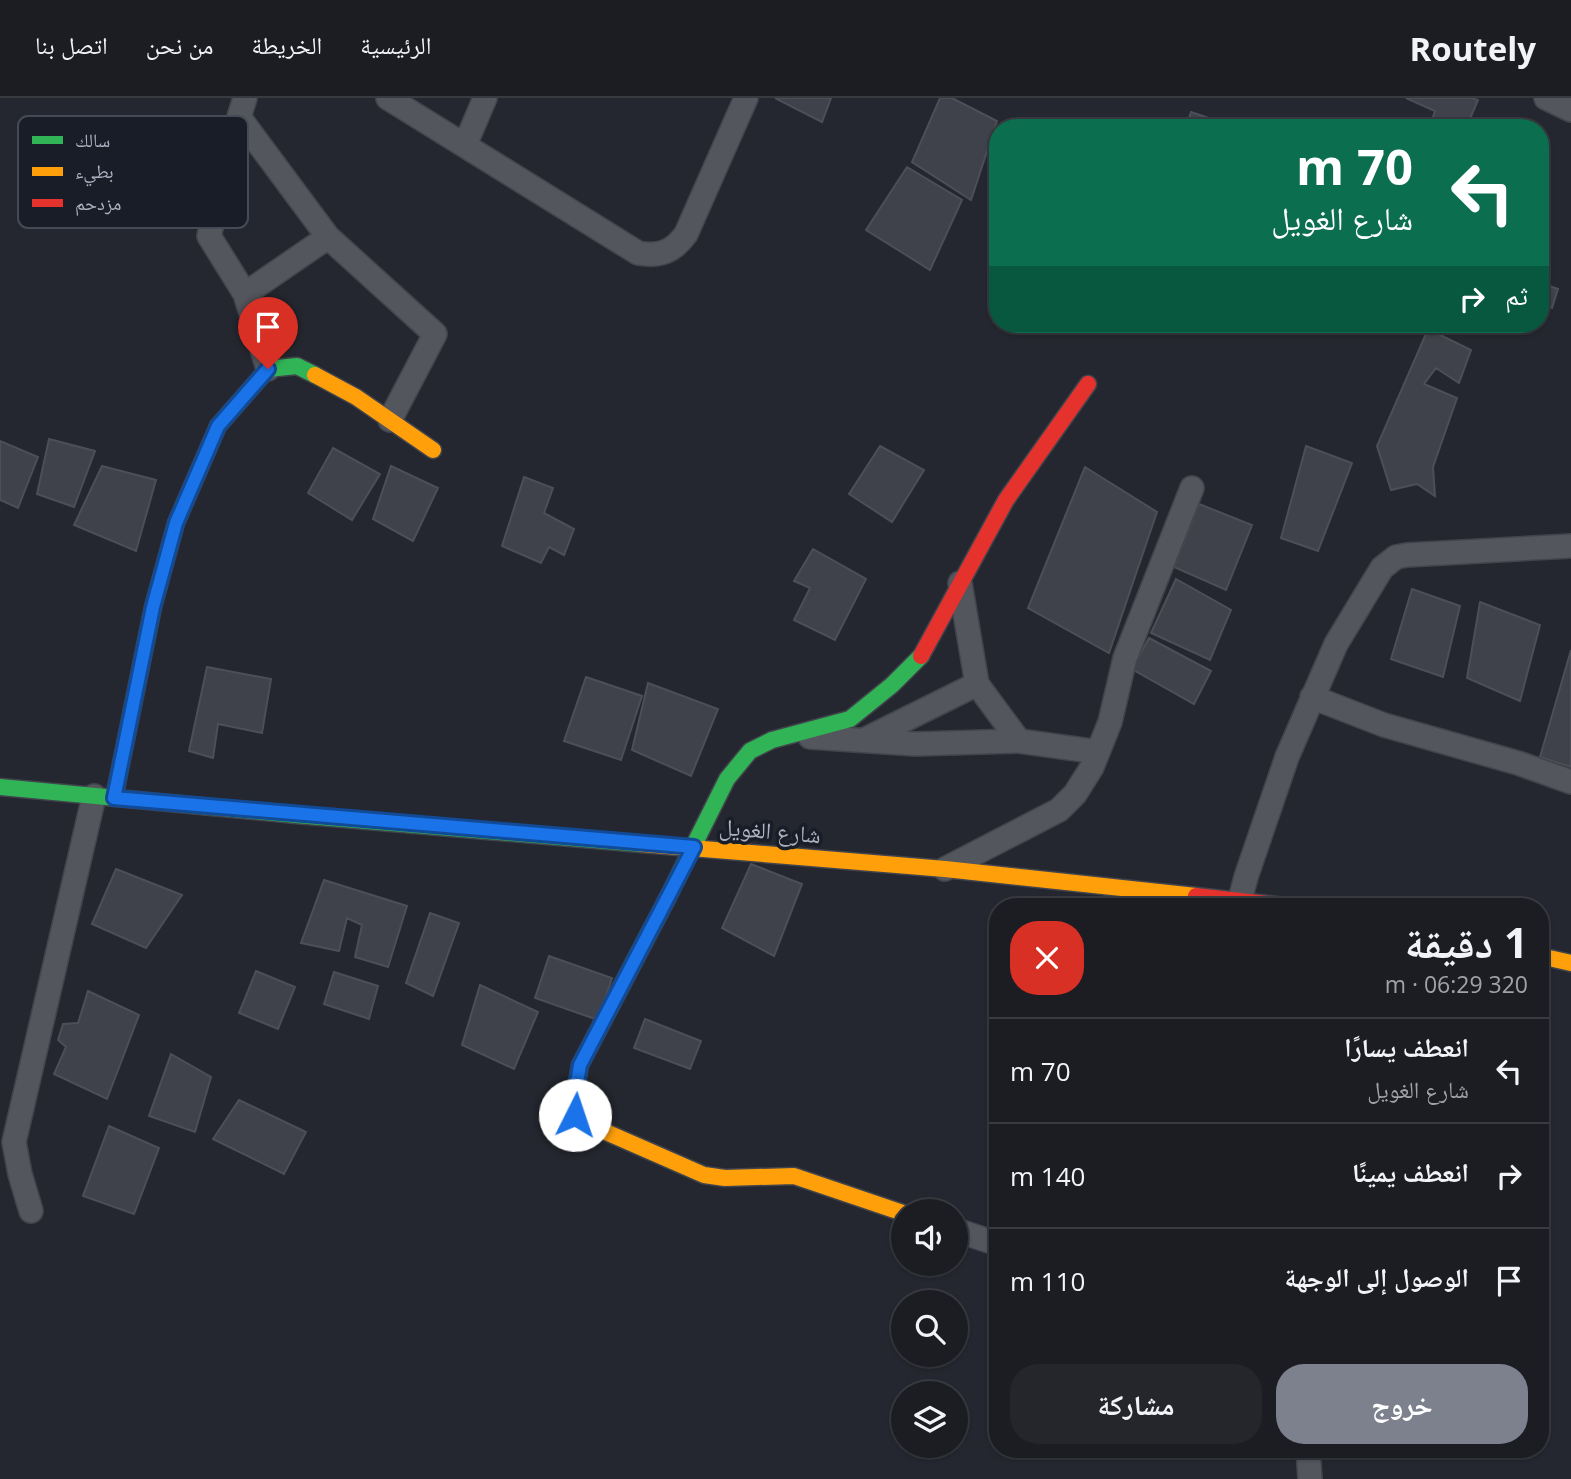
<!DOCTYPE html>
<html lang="ar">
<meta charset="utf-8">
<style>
body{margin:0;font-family:"Open Sans","Noto Naskh Arabic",sans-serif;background:#24262b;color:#f1f3f6;direction:rtl;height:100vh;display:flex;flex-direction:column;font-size:26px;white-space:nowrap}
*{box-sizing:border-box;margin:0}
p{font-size:23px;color:#a0a2a6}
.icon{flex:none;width:38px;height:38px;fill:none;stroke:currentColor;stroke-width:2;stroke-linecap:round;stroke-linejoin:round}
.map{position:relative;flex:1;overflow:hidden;direction:ltr}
.side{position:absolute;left:989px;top:800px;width:560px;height:560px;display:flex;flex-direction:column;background:#1b1d23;border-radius:28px;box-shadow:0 2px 5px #0004,0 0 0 2px #393b41;direction:rtl}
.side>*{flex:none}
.banner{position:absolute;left:989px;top:21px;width:560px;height:214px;border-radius:28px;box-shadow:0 2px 5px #0004,0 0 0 2px #393b41;direction:rtl;background:#0b6e4f;color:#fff;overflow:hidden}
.buttons{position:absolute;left:891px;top:1101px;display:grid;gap:14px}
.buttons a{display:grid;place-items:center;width:77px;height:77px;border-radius:50%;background:#1b1d23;box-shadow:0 2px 5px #0004,0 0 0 2px #393b41;font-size:35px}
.pin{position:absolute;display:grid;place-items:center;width:60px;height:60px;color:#fff;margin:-72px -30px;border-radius:50% 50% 50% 0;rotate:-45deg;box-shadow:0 0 7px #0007}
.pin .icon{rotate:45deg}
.me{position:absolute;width:77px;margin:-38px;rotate:4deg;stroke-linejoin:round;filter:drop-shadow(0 0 5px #0008)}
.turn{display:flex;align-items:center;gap:24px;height:147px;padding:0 21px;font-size:32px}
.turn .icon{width:91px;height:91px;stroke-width:2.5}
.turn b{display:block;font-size:49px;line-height:60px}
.then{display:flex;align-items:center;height:66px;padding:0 21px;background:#0003;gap:14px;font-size:26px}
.round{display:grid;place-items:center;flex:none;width:74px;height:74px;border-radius:28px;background:#24262b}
.overview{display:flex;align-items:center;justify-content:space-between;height:119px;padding:0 21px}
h1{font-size:42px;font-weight:700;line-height:52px}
.cta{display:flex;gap:14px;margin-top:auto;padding:14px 21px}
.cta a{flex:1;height:80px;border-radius:28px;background:#7d818e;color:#fff;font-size:28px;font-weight:700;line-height:80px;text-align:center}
.cta a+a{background:#24262b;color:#f1f3f6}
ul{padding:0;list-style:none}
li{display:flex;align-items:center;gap:21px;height:105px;padding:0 21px;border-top:2px solid #393b41}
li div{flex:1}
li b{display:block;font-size:26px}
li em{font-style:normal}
header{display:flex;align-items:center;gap:42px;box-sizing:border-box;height:98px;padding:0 35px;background:#1b1d23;border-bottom:2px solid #393b41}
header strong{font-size:33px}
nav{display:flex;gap:38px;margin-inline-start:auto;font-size:24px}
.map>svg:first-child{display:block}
.building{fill:#3f424a;stroke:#4c4f57;stroke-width:2}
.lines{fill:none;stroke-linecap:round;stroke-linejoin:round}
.street-casing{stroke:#41444c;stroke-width:26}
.fast-casing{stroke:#41444c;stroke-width:19}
.slow-casing{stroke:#41444c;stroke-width:19}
.jam-casing{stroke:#41444c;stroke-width:19}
.street{stroke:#54565d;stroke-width:23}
.fast{stroke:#30b455;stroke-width:16}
.slow{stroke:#ff9f0a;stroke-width:16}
.jam{stroke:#e5322d;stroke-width:16}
.route-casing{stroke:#114b97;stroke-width:18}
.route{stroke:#1a73e8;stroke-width:12}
.labels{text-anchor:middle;stroke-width:7;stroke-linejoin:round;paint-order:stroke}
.street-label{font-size:23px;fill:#adb2c1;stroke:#191d28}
.key{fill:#191d28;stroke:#454a56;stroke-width:2}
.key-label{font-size:19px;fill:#adb2c1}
</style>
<header>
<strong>Routely</strong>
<nav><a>الرئيسية</a><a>الخريطة</a><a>من نحن</a><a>اتصل بنا</a></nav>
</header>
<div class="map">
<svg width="1571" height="1381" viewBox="0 0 1571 1381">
<rect width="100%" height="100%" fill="#24272f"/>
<!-- building -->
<path class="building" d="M 775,0 L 831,0 L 822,24 Z
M 940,0 L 952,0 L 997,23 L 971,102 L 912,64 Z
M 1406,0 L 1472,0 L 1478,2 L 1466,30 L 1429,30 L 1435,13 Z
M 1191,14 L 1238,30 L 1186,30 Z
M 907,69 L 962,102 L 930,172 L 866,132 Z
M 1540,185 L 1558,191 L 1552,210 L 1540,205 Z
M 1428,231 L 1471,252 L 1459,285 L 1436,270 L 1424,286 L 1457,300 L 1433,369 L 1435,398 L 1417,386 L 1391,392 L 1377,348 Z
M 49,341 L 95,353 L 74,409 L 37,396 Z
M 0,343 L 38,359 L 18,410 L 0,402 Z
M 880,348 L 924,372 L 892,424 L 849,396 Z
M 1306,348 L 1352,365 L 1318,453 L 1281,440 Z
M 333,350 L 380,376 L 352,422 L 308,395 Z
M 102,368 L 156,382 L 136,453 L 74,427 Z
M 391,368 L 438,390 L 413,443 L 373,421 Z
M 1085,369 L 1157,414 L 1109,555 L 1028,510 Z
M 524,379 L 553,390 L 544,415 L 574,431 L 564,457 L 549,449 L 541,465 L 502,448 Z
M 1199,406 L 1252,427 L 1226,492 L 1174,469 Z
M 813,451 L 866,481 L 835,542 L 794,522 L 810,490 L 794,483 Z
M 1176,481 L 1231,512 L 1210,562 L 1151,535 Z
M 1412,491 L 1460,508 L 1443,579 L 1391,561 Z
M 1480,504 L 1540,527 L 1520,603 L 1467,580 Z
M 1149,540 L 1211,573 L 1194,606 L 1132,571 Z
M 1571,552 L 1571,669 L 1540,659 Z
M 207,569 L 271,581 L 262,635 L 218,626 L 213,660 L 189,653 Z
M 586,579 L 642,598 L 621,662 L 564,643 Z
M 648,585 L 718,611 L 691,678 L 632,652 Z
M 751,766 L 802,786 L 774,858 L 722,830 Z
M 116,771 L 182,797 L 146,850 L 92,826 Z
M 324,782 L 407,808 L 388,869 L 355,859 L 362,827 L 347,820 L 339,853 L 301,845 Z
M 430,815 L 459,825 L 433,898 L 406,885 Z
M 549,858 L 612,880 L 598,922 L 535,900 Z
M 256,873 L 295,889 L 278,931 L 239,915 Z
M 334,874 L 378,888 L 369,921 L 324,906 Z
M 480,887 L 538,914 L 514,971 L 462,947 Z
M 88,893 L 139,917 L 107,1001 L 54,976 L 66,949 L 58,942 L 63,926 L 78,925 Z
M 645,921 L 701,943 L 690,971 L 634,950 Z
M 171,956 L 211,979 L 195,1034 L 149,1018 Z
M 239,1002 L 306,1034 L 284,1076 L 213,1041 Z
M 109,1028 L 159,1050 L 134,1116 L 83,1098 Z"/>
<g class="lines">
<defs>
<path id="street" d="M 245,0 L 239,19 L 328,139 L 435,236 L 390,322
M 388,0 L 638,155 C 659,159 673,154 686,136 L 746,0
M 1546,0 L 1571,12
M 239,19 L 209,138 L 245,196 L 328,139
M 465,47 L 485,0
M 245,196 L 268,271
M 960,485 L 977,586 L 1019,643
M 1312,599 L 1384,627 L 1518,665 L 1571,684
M 810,639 L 915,646 L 1019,643 L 1098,654
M 864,642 L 977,586
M 945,771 L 1059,712 L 1075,696 L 1092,669 L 1110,624 L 1125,560 L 1192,390
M 1240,802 L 1246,779 L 1287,659 L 1336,546 L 1382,470 L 1396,459 L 1407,457 L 1571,448
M 31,1113 L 20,1076 L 14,1044 L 94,698
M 956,1132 L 998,1146
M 1308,1351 L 1310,1381"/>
<path id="fast" d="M 0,689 L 296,717 L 642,746
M 114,700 L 153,509 L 176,425 L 218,328 L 268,271 L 297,268 L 315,277
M 667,801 L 727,681 L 750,653 L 772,642 L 850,621 L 892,587 L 921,558"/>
<path id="slow" d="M 315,277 L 356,299 L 433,352
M 642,746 L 945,771 L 1196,798
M 667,801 L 580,967 L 573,1008 L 575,1017 L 592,1028 L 704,1077 L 725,1080 L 794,1078 L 903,1115
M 1540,858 L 1571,865"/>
<path id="jam" d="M 921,558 L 1006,402 L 1088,286
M 1196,798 L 1285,808"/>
</defs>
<!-- street casing -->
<use href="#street" class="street-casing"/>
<!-- fast casing -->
<use href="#fast" class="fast-casing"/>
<!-- slow casing -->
<use href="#slow" class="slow-casing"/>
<!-- jam casing -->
<use href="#jam" class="jam-casing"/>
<!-- street -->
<use href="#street" class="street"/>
<!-- fast -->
<use href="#fast" class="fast"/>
<!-- slow -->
<use href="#slow" class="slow"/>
<!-- jam -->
<use href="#jam" class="jam"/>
</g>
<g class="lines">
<defs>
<path id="route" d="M 268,271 L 218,328 L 176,425 L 153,509 L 114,700 L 694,749 L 580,967 L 573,1008 L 575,1017"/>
</defs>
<!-- route casing -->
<use href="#route" class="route-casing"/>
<!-- route -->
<use href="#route" class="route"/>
</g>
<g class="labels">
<!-- street labels -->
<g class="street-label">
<text transform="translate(770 733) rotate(5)" y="8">شارع الغويل</text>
</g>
</g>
<!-- legend -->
<rect x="18" y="18" width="230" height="112" rx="10" class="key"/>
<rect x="32" y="38" width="31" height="8" fill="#30b455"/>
<rect x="32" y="69" width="31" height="9" fill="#ff9f0a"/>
<rect x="32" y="101" width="31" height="8" fill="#e5322d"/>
<g class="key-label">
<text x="75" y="49">سالك</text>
<text x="75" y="80">بطيء</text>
<text x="75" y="112">مزدحم</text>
</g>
</svg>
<div class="buttons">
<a><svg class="icon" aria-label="sound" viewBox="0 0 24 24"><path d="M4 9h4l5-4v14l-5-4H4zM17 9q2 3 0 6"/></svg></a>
<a><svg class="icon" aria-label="search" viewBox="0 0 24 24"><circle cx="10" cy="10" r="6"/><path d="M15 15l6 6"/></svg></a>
<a><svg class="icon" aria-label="layers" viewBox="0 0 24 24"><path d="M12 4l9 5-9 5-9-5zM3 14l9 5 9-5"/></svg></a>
</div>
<div class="pin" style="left:268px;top:271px;background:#d93025"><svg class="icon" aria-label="arrive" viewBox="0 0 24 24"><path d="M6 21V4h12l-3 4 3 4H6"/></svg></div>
<svg class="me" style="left:575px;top:1017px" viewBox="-20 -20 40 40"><circle r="19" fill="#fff"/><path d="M0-13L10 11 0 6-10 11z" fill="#1a73e8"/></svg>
<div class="banner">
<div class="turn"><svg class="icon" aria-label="left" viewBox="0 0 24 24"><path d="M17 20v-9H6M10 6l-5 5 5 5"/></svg><div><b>70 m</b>شارع الغويل</div></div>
<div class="then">ثم<svg class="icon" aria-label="right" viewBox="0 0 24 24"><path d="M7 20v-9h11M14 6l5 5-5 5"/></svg></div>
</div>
<section class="side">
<div class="overview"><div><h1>1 دقيقة</h1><p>320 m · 06:29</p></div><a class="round" style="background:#d93025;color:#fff"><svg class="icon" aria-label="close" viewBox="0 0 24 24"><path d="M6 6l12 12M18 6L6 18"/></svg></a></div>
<ul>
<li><svg class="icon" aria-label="left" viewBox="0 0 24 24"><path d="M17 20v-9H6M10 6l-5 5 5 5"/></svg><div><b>انعطف يسارًا</b><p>شارع الغويل</p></div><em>70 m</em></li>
<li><svg class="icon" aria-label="right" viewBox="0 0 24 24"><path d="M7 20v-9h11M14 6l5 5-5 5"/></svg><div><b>انعطف يمينًا</b></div><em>140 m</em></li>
<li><svg class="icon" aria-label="arrive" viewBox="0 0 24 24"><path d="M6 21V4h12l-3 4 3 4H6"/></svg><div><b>الوصول إلى الوجهة</b></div><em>110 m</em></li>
</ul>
<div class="cta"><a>خروج</a><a>مشاركة</a></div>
</section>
</div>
